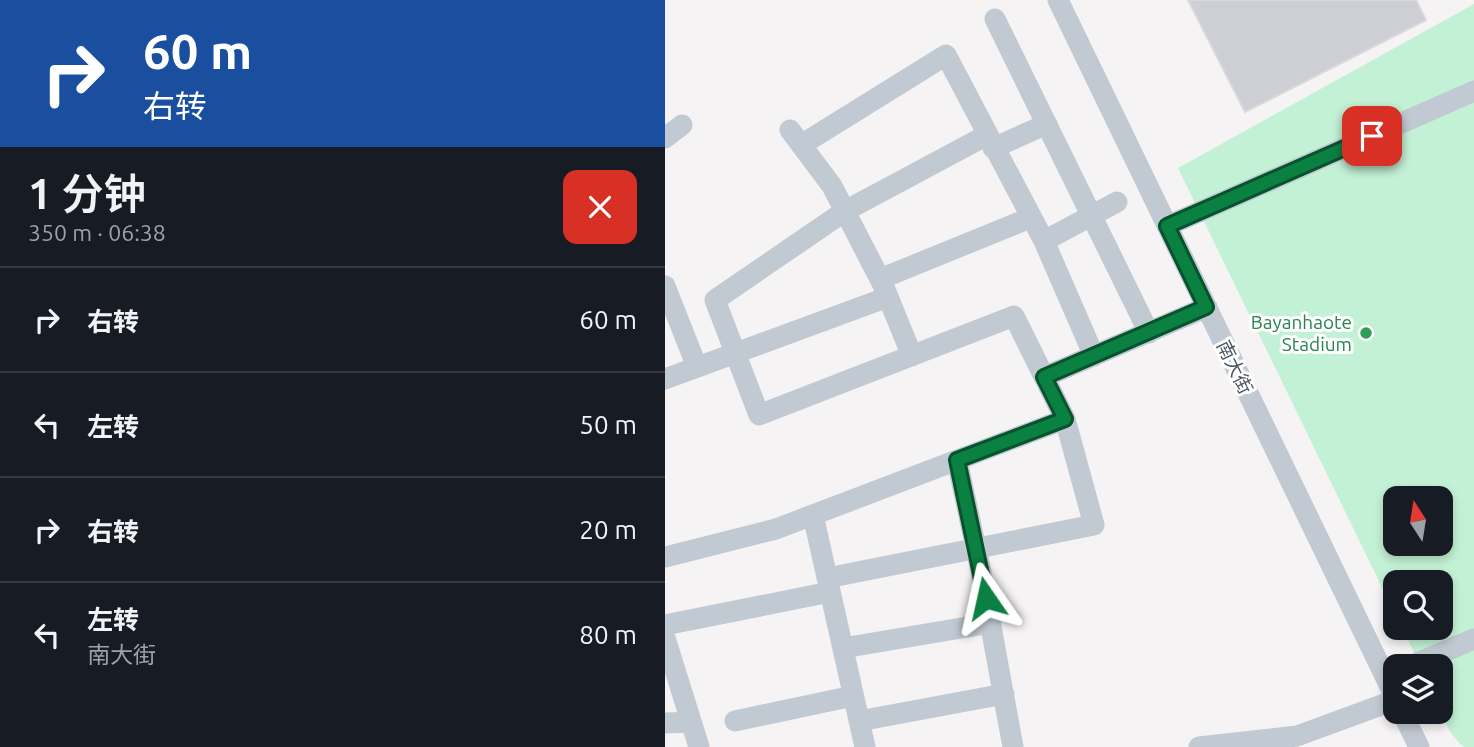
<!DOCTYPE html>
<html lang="zh">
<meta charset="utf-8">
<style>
body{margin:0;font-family:Ubuntu,"Noto Sans SC",sans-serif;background:#242831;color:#f1f3f6;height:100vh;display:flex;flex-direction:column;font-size:26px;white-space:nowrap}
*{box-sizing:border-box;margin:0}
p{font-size:23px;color:#9ea1a6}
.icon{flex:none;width:38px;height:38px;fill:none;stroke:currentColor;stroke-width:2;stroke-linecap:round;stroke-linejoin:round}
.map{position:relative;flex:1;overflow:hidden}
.panel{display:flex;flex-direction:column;background:#171b24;width:665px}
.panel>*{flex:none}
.banner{background:#1a4fa0;color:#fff;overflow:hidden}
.needle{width:46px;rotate:348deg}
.fabs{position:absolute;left:718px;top:486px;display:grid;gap:14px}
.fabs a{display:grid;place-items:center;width:70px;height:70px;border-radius:14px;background:#171b24;box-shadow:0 4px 10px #0003;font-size:35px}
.pin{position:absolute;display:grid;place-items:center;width:60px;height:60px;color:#fff;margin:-30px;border-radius:14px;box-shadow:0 4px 10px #0006}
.me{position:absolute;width:77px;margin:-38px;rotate:349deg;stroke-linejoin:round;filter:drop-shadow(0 0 5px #0008)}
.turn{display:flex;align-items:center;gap:24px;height:147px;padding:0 28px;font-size:32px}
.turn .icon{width:91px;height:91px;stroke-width:2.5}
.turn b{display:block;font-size:49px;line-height:60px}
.round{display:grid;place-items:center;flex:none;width:74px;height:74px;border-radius:14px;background:#242831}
.overview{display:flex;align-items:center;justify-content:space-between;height:119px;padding:0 28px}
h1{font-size:42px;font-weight:600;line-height:52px}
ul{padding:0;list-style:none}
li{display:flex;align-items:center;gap:21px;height:105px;padding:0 28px;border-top:2px solid #363941}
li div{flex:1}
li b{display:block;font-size:26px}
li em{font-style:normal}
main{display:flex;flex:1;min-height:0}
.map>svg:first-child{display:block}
.green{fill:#c3f1d5;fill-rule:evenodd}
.building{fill:#cdcfd5;stroke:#d7d9de;stroke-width:2}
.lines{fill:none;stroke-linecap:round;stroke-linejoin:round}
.minor{stroke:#c1cad2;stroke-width:21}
.route-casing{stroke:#07532c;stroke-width:18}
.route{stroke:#0b8043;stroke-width:12}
.leisure-dot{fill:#2e9e5b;stroke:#fff;stroke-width:2.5}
.labels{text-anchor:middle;stroke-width:6;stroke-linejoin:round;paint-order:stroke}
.leisure-label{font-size:19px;fill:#27864d;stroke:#fff;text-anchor:end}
.street-label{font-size:19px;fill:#4a5661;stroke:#fff}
</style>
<main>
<section class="panel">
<div class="banner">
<div class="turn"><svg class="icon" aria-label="right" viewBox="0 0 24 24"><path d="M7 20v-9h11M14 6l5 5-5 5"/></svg><div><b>60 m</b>右转</div></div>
</div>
<div class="overview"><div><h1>1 分钟</h1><p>350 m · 06:38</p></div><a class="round" style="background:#d93025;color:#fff"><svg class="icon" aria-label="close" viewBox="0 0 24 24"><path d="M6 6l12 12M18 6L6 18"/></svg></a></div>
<ul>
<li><svg class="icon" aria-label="right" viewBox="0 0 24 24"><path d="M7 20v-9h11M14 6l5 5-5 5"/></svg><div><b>右转</b></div><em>60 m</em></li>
<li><svg class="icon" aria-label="left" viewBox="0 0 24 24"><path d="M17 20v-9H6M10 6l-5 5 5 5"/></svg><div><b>左转</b></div><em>50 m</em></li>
<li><svg class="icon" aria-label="right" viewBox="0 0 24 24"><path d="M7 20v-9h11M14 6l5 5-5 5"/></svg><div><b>右转</b></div><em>20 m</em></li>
<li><svg class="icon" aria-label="left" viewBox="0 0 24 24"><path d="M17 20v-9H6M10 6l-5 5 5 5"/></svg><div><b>左转</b><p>南大街</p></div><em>80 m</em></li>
</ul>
</section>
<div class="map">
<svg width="809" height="747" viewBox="0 0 809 747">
<rect width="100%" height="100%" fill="#f5f3f3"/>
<!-- green -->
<path class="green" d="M 809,4 L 809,747 L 799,747 C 772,724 775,699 775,667 L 756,667 L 737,628 L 775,628 L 775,583 L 730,583 L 730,614 L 513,168 ZM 730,499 L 775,499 L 775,544 L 730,544 Z"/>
<!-- building -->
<path class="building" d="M 523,0 L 751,0 L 761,20 L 580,112 Z"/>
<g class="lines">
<!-- minor -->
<path class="minor" d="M 393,0 L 730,697
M 330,19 L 484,333
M 125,130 L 167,186 L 219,287 L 247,356
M 0,138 L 17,125
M 136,145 L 281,55 L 379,241 L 429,356
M 328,148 L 382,124
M 502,226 L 809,91
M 379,241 L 452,202
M 215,279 L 365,218
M 0,286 L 32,367
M 379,377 L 542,307
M 0,379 L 223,297
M 292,460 L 316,572 L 348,747
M 148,515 L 200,747
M 0,557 L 111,529 L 400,419
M 162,578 L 429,525 L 400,419 L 349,316 L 94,415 L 50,300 L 180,211 L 322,135
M 0,625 L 165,592
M 0,638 L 34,747
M 178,648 L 326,623
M 743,667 L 809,639
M 737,712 L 754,747
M 70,721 L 188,696
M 194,721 L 339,694
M 0,723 L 26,722
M 534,747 L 632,736 L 730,700"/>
</g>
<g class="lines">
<defs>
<path id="route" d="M 321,598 L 292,460 L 400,419 L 379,377 L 541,307 L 502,226 L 707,136"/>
</defs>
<!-- route casing -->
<use href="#route" class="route-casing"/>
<!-- route -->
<use href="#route" class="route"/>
</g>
<!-- markers -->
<circle class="leisure-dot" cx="701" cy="333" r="7"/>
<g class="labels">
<!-- leisure labels -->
<g class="leisure-label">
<text x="687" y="329">Bayanhaote<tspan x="687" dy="22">Stadium</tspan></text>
</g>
<!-- street labels -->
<g class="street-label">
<text transform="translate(570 367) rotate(64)" y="7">南大街</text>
</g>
</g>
</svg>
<div class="fabs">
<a><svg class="needle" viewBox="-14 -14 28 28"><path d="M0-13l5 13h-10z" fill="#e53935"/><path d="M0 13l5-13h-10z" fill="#9ea1a6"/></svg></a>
<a><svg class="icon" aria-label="search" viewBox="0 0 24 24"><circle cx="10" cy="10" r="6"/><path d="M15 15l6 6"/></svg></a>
<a><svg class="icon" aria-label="layers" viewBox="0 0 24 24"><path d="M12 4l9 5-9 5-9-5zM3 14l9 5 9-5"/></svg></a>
</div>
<div class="pin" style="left:707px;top:136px;background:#d93025"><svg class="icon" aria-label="arrive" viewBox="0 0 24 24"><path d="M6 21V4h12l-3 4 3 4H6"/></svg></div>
<svg class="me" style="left:321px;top:598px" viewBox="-20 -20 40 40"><path d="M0-17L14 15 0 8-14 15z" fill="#0b8043" stroke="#fff" stroke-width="4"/></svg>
</div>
</main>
